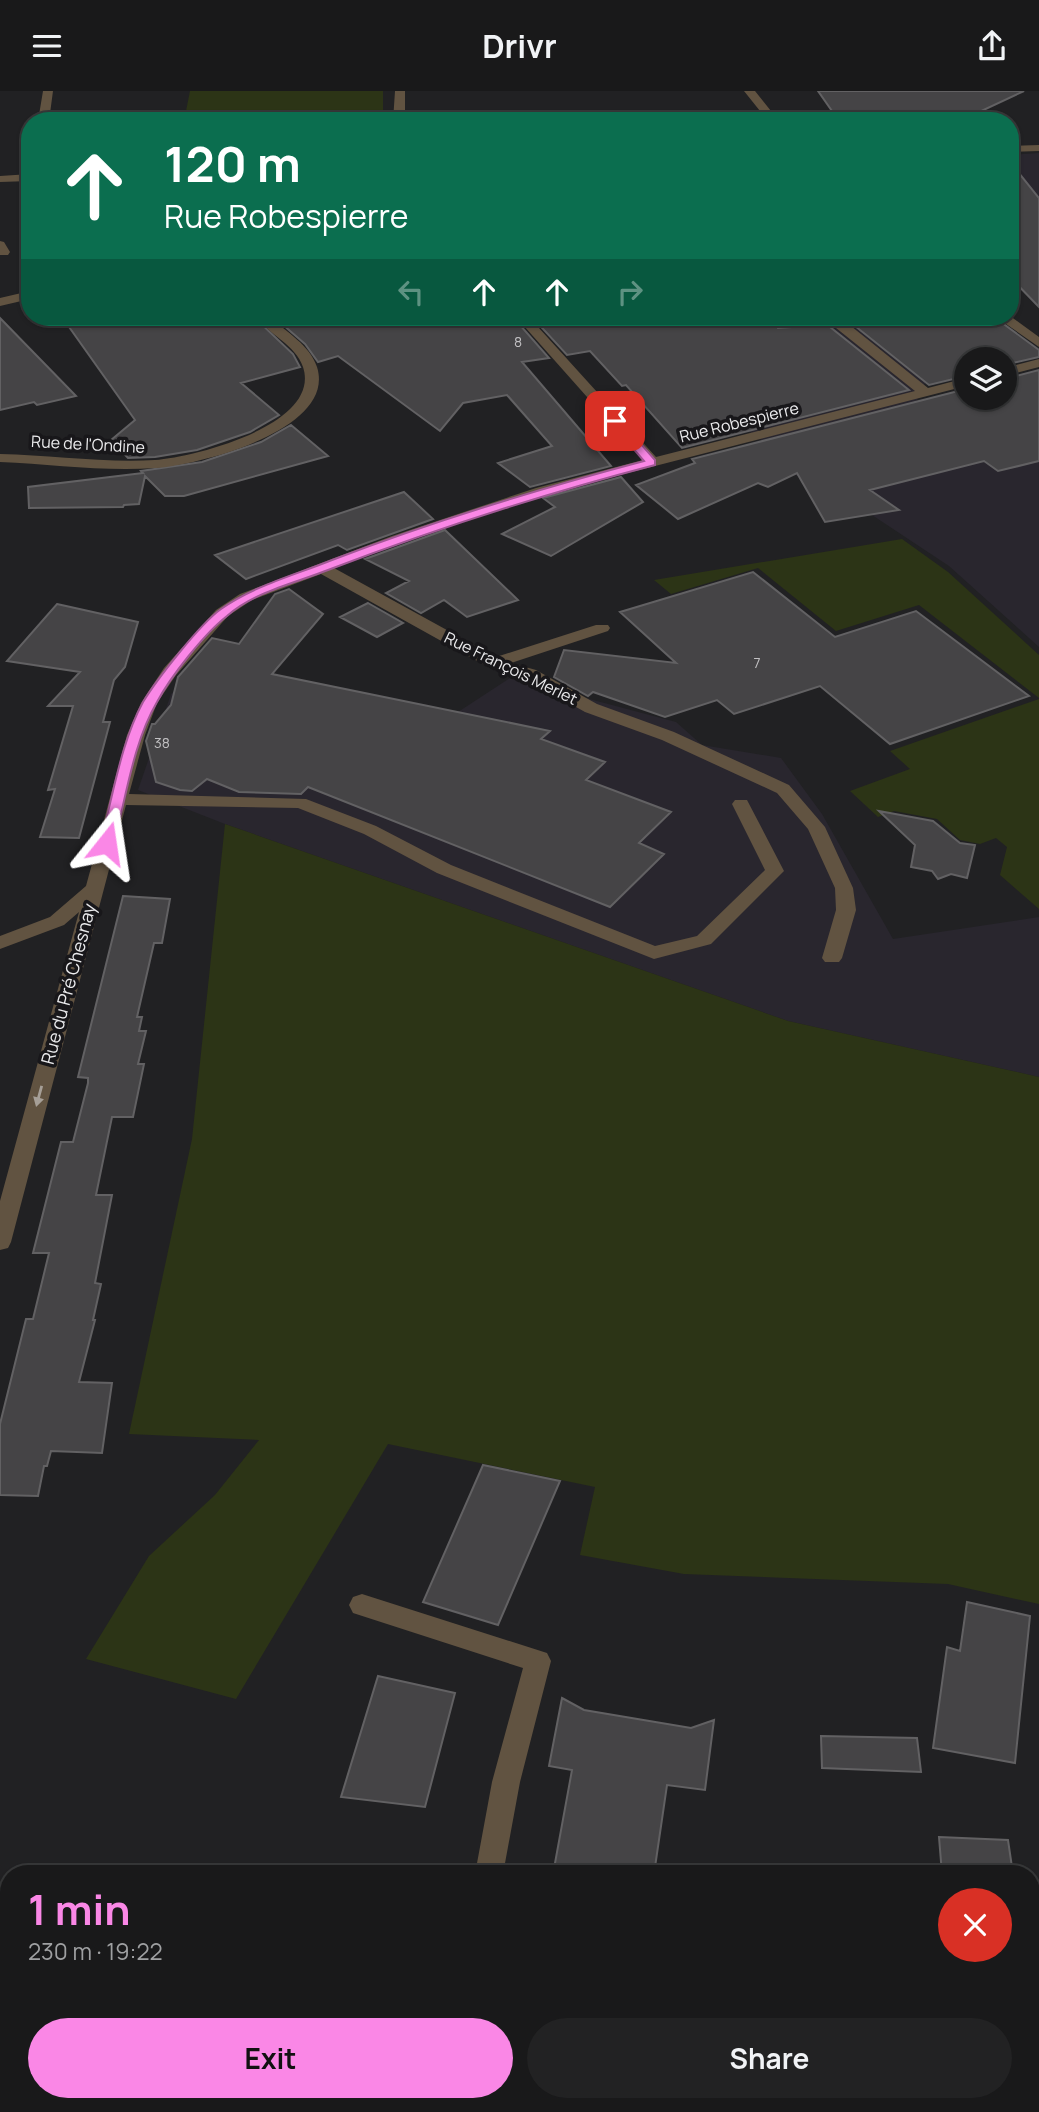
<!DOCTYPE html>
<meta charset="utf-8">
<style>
body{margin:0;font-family:Manrope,sans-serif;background:#222223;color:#f1f3f6;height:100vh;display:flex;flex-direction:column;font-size:26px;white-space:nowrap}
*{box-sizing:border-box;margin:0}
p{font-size:23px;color:#9fa0a2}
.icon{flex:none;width:38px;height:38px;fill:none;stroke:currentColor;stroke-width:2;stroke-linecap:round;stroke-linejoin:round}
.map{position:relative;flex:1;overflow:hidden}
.details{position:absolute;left:0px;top:1774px;width:1040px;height:247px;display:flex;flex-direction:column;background:#19191a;border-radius:28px 28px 0 0;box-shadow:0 2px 5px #0004,0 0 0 2px #373839}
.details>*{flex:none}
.top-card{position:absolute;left:21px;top:21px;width:998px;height:214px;border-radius:28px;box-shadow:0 2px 5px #0004,0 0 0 2px #373839;background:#0b6e4f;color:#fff;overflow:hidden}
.fabs{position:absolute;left:954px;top:256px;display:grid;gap:14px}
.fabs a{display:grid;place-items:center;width:63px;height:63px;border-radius:50%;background:#19191a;box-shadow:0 2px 5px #0004,0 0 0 2px #373839;font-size:35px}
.pin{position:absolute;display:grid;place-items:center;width:60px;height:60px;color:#fff;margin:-30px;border-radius:14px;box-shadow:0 4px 10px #0006}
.me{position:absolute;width:77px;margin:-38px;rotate:15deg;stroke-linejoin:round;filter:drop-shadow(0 0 5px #0008)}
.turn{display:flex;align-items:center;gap:24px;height:147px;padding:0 28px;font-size:32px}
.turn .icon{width:91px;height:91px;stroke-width:2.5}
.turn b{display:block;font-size:49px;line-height:60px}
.lanes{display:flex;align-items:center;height:66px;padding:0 28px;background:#0003;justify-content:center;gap:35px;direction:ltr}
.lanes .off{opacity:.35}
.round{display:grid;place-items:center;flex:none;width:74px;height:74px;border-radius:37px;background:#222223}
.summary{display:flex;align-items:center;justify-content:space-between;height:119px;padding:0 28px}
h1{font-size:42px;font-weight:700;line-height:52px;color:#fa87e6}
.action{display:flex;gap:14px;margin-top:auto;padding:14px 28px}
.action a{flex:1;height:80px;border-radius:42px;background:#fa87e6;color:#111;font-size:28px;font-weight:700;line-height:80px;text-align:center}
.action a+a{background:#222223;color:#f1f3f6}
header{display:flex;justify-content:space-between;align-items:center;height:91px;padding:0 28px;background:#19191a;font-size:32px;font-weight:700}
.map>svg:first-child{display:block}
.built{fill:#29262e}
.green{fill:#2c3416}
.building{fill:#454446;stroke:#626163;stroke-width:2}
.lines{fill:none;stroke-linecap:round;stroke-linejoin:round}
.minor{fill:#615341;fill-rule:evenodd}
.oneway{fill:#a69f97}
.route{fill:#fa87e6;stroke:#a25896;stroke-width:2}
.labels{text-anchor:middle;stroke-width:7;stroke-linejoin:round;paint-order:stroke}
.number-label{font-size:14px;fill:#c2c1c3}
.far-street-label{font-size:16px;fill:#ebebed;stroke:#18171a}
.street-label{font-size:18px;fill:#ebebed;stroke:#18171a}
</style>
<header><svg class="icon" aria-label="menu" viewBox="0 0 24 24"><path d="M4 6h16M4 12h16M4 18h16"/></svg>Drivr<svg class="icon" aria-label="share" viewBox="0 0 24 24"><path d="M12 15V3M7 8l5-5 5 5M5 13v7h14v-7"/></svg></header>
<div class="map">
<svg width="1039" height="2021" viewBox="0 0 1039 2021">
<rect width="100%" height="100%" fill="#212123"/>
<!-- built -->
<path class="built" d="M 1039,62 L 1039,149 L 1010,151 L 1010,64 Z
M 818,226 L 850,226 L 927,288 L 913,317 L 1039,345 L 1039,556 L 949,475 L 872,424 L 757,364 L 769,354 L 741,335 L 667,255 Z
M 208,570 L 458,621 L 510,587 L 676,631 L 702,654 L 781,667 L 822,723 L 893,848 L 1039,826 L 1039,986 L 788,930 L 225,733 L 138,699 L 171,603 Z"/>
<!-- green -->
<path class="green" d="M 190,0 L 383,0 L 383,20 L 339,21 L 339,25 L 246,26 L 245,30 L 184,30 Z
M 902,448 L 948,481 L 1039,564 L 1039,607 L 919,514 L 836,540 L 758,477 L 671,503 L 654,489 Z
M 1039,608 L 1039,818 L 1000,784 L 1007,756 L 996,747 L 980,753 L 960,749 L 937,728 L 894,720 L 878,726 L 850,700 L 910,678 L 890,660 Z
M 225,733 L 788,930 L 1039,986 L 1039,1513 L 948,1493 L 684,1483 L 580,1464 L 595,1396 L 388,1353 L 236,1608 L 86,1568 L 149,1465 L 215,1404 L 259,1349 L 129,1343 L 192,1048 Z"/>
<!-- building -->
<path class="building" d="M 818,0 L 1024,0 L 960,30 L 839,30 Z
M 1010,71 L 1039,107 L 1039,216 L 1010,186 Z
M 62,226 L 254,226 L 293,263 L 300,276 L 241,292 L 279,324 L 250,341 L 197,359 L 155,366 L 128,367 L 111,349 L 135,329 Z
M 274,226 L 513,226 L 549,267 L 522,271 L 611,375 L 530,396 L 498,372 L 552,355 L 507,304 L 463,312 L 440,340 L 338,265 L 318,271 L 305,253 Z
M 532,226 L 683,226 L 693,231 L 775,228 L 778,237 L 822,234 L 830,236 L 909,299 L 682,357 L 626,294 L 622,295 L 590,260 L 567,264 Z
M 936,226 L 994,226 L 1039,259 L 1039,266 L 1004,274 L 1004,268 L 966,268 L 966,285 L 929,294 L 855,235 L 940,234 Z
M 0,227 L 76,305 L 37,314 L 34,311 L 0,319 Z
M 1039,279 L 1039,370 L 998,380 L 984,370 L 870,399 L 899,419 L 825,431 L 797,382 L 768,396 L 758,392 L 678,428 L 636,394 L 695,372 L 692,368 L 966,298 L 966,306 L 1004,306 L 1004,288 Z
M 291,334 L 328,365 L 184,405 L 165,405 L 145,385 L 139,413 L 124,414 L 123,416 L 29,417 L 28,396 L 143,382 L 141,380 L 202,371 L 261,351 Z
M 621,386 L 643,411 L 551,465 L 502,443 L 555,416 L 543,407 Z
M 404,401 L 433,428 L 347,459 L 338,454 L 246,488 L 215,464 Z
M 445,439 L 518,509 L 467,526 L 444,509 L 421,522 L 386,502 L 409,490 L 365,468 Z
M 753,481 L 835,546 L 916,520 L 1029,605 L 890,653 L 820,595 L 734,623 L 717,609 L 665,626 L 593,601 L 588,605 L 554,586 L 564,559 L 676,572 L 620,521 Z
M 289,498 L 323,523 L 272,583 L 550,640 L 541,648 L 605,671 L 586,689 L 671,721 L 639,752 L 664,763 L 610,816 L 308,696 L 301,703 L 239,701 L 207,688 L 192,700 L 180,699 L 156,691 L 146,650 L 152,633 L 155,633 L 171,614 L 178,586 L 212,547 L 239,553 L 275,503 Z
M 368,512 L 403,532 L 377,546 L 340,526 Z
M 57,513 L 138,531 L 125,576 L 114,589 L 103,631 L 110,631 L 79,747 L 40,746 L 55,698 L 48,699 L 73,615 L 48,615 L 80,581 L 7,570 Z
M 879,720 L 933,730 L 960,752 L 975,754 L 967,787 L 951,783 L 938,788 L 932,780 L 911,776 L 915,754 Z
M 123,805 L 170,808 L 162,852 L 154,852 L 137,926 L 142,926 L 139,940 L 146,940 L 138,973 L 144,973 L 133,1026 L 112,1026 L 96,1104 L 112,1104 L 95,1192 L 101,1193 L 93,1229 L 95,1229 L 79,1291 L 112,1292 L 102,1362 L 51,1360 L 47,1375 L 44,1375 L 38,1405 L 0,1404 L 0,1333 L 26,1228 L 33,1228 L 49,1162 L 33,1162 L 61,1051 L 73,1051 L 88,992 L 88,987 L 78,986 Z
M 483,1374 L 560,1390 L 498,1534 L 423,1511 Z
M 967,1511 L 1030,1525 L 1015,1672 L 933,1657 L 947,1556 L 960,1560 Z
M 378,1585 L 455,1602 L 425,1716 L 341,1706 Z
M 562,1607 L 584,1619 L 691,1637 L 714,1629 L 705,1699 L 667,1694 L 654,1783 L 553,1783 L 572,1679 L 549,1675 Z
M 821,1645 L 917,1647 L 921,1681 L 822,1677 Z
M 939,1746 L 1008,1749 L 1013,1783 L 942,1783 Z"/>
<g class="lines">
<!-- minor -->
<path class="minor" d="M 43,0 L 53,0 L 49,30 L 38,30 Z
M 395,0 L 405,0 L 405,30 L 393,30 Z
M 744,0 L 755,0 L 779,30 L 768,30 Z
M 1039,54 L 1039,60 L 1010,61 L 1010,55 Z
M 30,83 L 30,90 L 0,91 L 0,85 Z
M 0,150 L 4,151 L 10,161 L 8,164 L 0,164 Z
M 30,200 L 30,208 L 0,215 L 0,207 Z
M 1010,225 L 1039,246 L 1039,256 L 996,226 Z
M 257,226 L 270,226 C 286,241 310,254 317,276 C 337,339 198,374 156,377 C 104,381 52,373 0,371 L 0,363 C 51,364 104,372 155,369 C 194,366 322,334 303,276 C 296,254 269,244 257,226 Z
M 516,226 L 529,226 L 656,366 L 915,300 L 831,233 L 831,227 L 841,227 L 928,297 L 966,287 L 966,295 L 546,403 L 402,451 L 334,477 L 496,566 L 596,534 L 608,534 L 610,537 L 608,540 L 511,572 L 536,579 L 597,613 L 674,641 L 789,694 L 825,736 L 853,797 L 856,819 L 842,867 L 839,871 L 825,871 L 822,867 L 836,819 L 835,797 L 808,738 L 777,702 L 662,649 L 585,621 L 524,587 L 488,576 L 321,483 L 252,509 L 228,525 L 176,584 L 157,612 L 145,644 L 129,703 L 306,708 L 376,735 L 451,774 L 655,855 L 697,845 L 765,779 L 732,713 L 735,709 L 747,709 L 784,780 L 711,853 L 654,868 L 437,782 L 364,743 L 298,717 L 126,714 L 11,1151 L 8,1157 L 0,1159 L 0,1110 L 79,821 L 64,834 L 0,858 L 0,845 L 50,826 L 86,795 L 127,644 L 141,612 L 164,577 L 216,519 L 240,503 L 392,445 L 536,397 L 643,369 Z
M 1039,268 L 1039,276 L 1004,285 L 1004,277 Z
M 362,1503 L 547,1562 L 551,1570 L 520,1691 L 503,1783 L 475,1783 L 492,1691 L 523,1577 L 353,1522 L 349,1514 L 353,1506 Z
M 1039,1986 L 1039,2018 L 1031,2019 L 1020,2014 L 1031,2012 L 1031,1988 Z
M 265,2012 L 297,2012 L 297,2021 L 265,2021 Z
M 443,2012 L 475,2012 L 476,2021 L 444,2021 Z
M 620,2012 L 782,2012 L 779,2021 L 616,2021 Z"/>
</g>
<!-- one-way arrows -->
<defs><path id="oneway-solid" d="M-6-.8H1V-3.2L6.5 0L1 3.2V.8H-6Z" transform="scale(1.75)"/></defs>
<use class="oneway" href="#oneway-solid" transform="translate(39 1005) rotate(105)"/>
<!-- route -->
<path class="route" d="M 611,328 L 619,328 L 655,369 L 655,374 C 544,403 435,438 328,479 C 295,492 254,501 227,525 C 204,543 171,585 157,611 C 133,652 126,707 114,752 L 112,755 L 102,755 L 100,752 C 113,707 120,653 143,611 C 157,588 200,533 221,518 C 253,495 295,484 332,469 C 434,430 538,398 644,370 L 611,332 Z"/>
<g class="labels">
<!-- number labels -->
<g class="number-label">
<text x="518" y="256">8</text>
<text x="757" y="577">7</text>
<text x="162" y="657">38</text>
</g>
<!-- far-street labels -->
<g class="far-street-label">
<text transform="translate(739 331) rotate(-14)" y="6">Rue Robespierre</text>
<text transform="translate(88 353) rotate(3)" y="6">Rue de l'Ondine</text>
<text transform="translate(511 577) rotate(26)" y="6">Rue François Merlet</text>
</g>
<!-- street labels -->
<g class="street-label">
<text transform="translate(69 893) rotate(-75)" y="6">Rue du Pré Chesnay</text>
</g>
</g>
</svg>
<div class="fabs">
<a><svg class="icon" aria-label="layers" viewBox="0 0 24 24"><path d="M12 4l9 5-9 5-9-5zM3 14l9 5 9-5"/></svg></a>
</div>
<div class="pin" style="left:615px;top:330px;background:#d93025"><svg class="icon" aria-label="arrive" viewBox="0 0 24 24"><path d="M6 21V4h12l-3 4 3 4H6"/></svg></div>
<svg class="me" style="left:107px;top:752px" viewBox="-20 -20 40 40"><path d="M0-17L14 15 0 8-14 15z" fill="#fa87e6" stroke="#fff" stroke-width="4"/></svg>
<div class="top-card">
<div class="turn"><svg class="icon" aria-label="ahead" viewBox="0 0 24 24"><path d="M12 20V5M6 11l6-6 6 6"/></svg><div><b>120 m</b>Rue Robespierre</div></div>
<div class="lanes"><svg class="icon off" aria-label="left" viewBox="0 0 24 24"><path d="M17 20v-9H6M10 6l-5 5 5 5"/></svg><svg class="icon" aria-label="ahead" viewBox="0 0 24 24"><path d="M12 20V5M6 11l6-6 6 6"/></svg><svg class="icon" aria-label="ahead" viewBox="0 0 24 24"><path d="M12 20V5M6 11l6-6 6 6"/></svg><svg class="icon off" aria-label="right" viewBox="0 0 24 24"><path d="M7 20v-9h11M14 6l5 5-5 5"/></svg></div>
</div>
<section class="details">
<div class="summary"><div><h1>1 min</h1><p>230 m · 19:22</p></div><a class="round" style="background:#d93025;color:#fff"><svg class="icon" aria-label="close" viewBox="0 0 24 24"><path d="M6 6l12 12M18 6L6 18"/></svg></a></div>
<div class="action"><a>Exit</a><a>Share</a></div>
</section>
</div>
